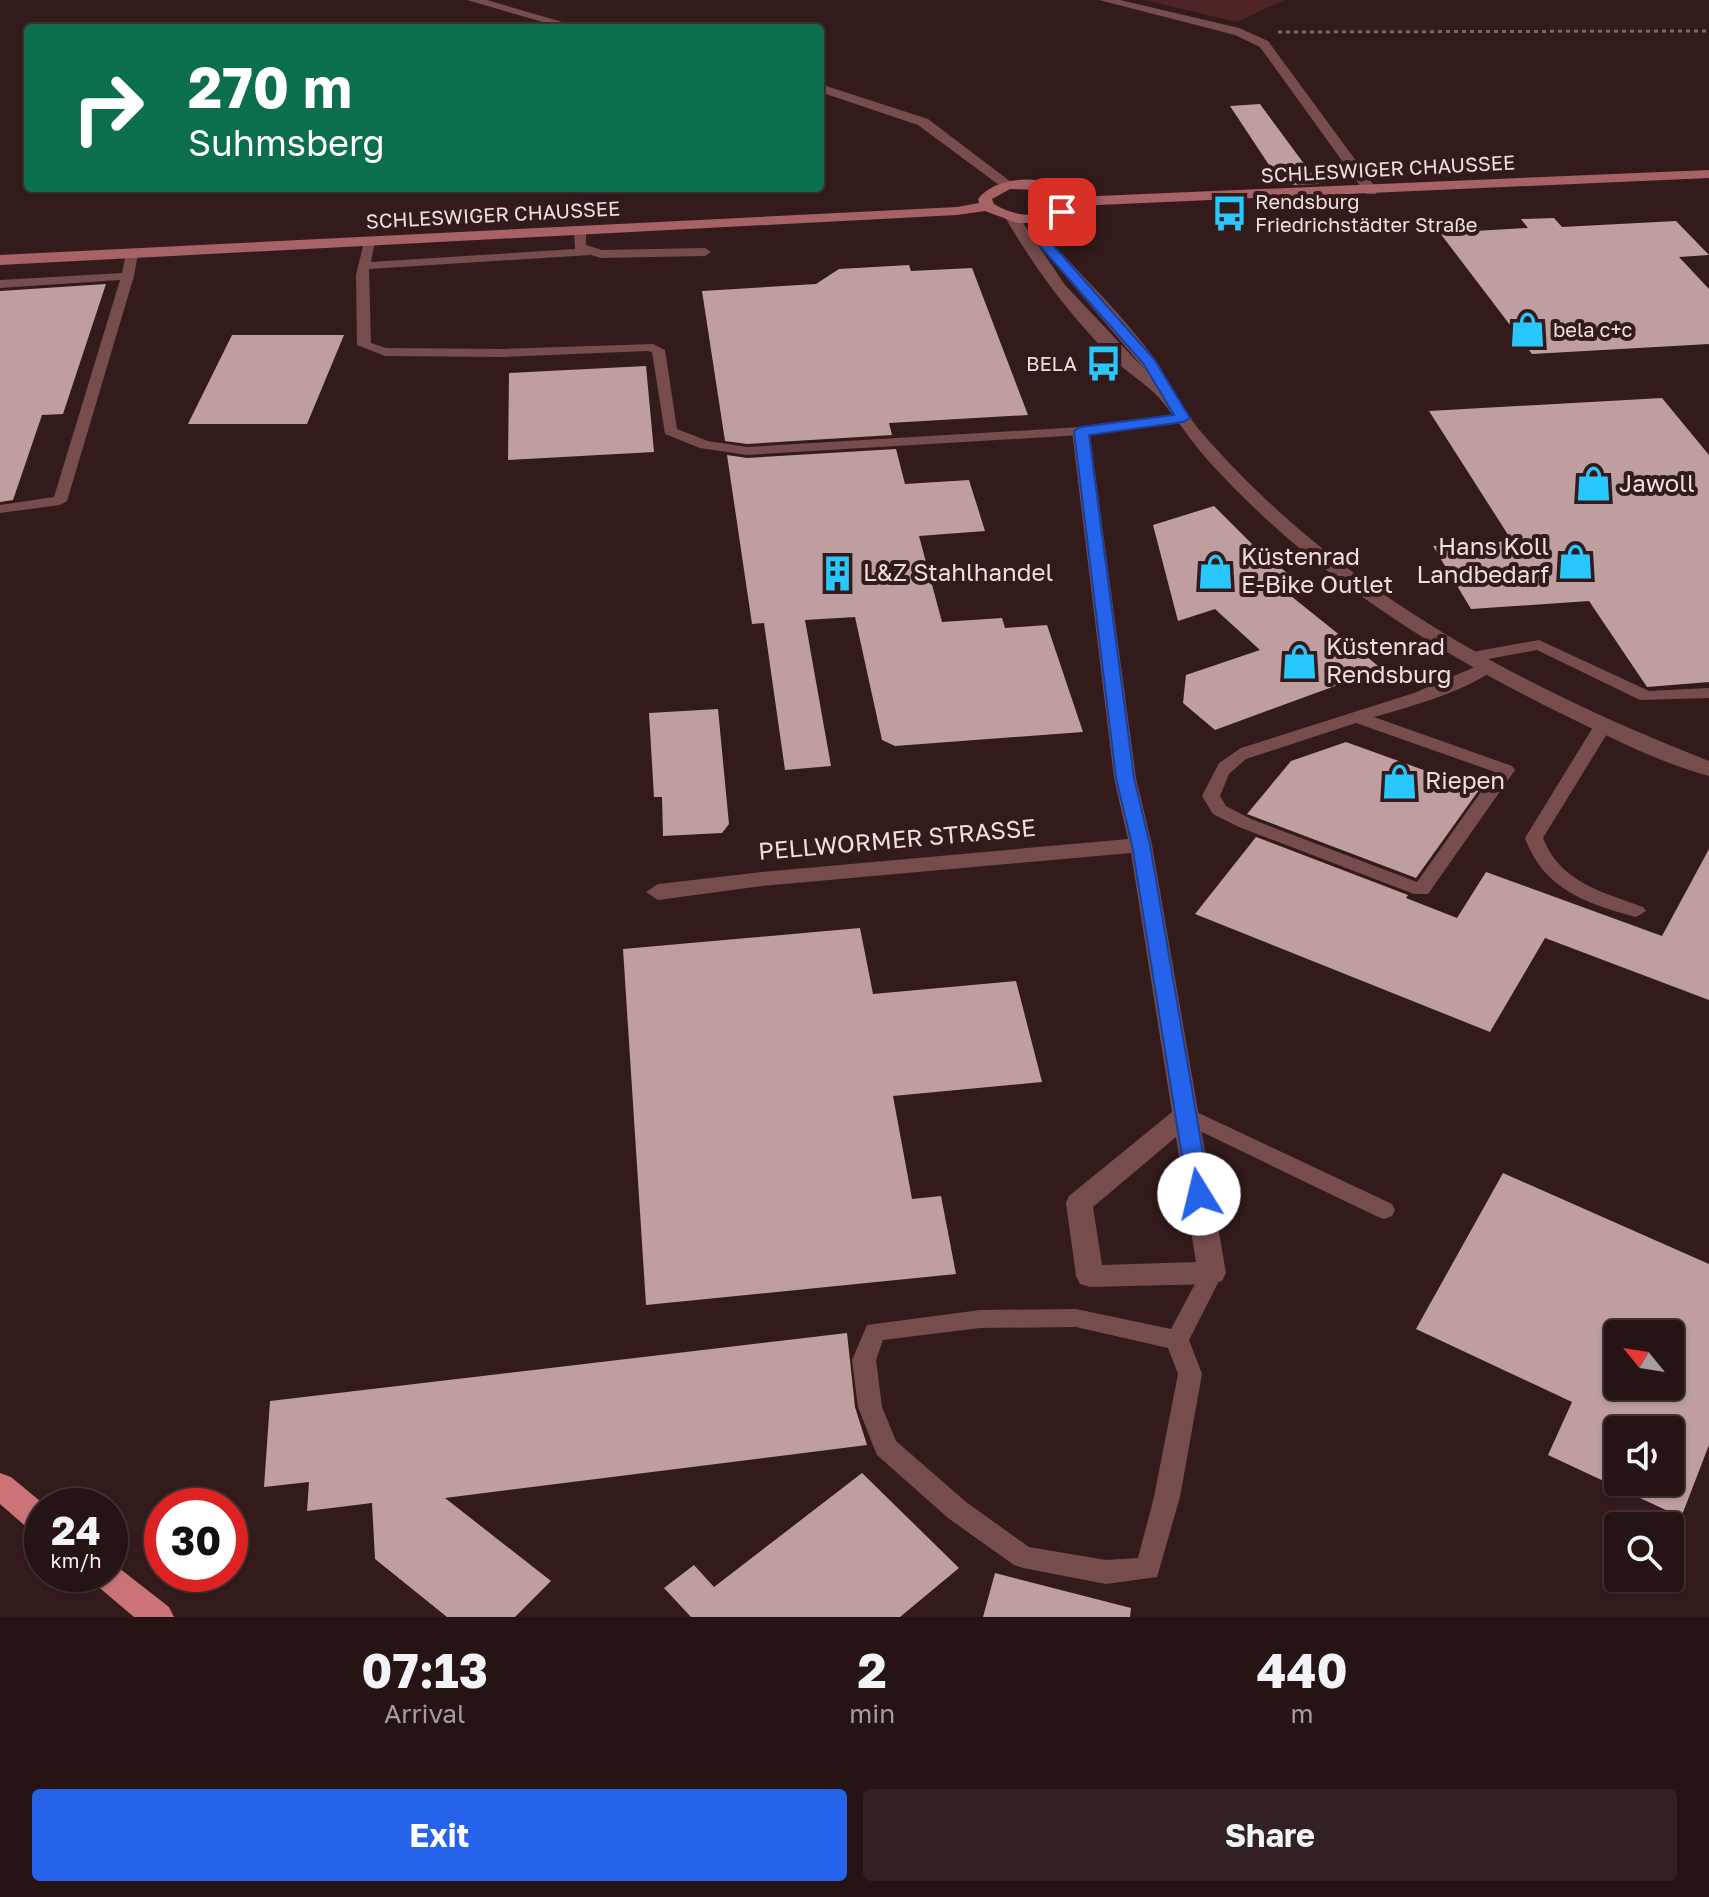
<!DOCTYPE html>
<meta charset="utf-8">
<style>
body{margin:0;font-family:"Golos Text",sans-serif;background:#322122;color:#f1f3f6;height:100vh;display:flex;flex-direction:column;font-size:30px;white-space:nowrap}
*{box-sizing:border-box;margin:0}
p{font-size:26px;color:#a49ea0}
.icon{flex:none;width:44px;height:44px;fill:none;stroke:currentColor;stroke-width:2;stroke-linecap:round;stroke-linejoin:round}
.map{position:relative;height:1617px;overflow:hidden}
.panel{display:flex;flex-direction:column;background:#261415;flex:1}
.panel>*{flex:none}
.banner{position:absolute;left:24px;top:24px;width:800px;height:168px;border-radius:8px;box-shadow:0 2px 6px #0004,0 0 0 2px #423334;background:#0b6e4f;color:#fff;overflow:hidden}
.needle{width:52px;rotate:300deg}
.tools{position:absolute;left:1604px;top:1320px;display:grid;gap:16px}
.tools a{display:grid;place-items:center;width:80px;height:80px;border-radius:8px;background:#261415;box-shadow:0 2px 6px #0004,0 0 0 2px #423334;font-size:40px}
.speed{position:absolute;left:24px;top:1488px;display:flex;gap:16px;font-size:40px;font-weight:700;text-align:center}
.speed>*{display:grid;place-content:center;width:104px;height:104px;border-radius:50%;background:#261415;box-shadow:0 2px 6px #0004,0 0 0 2px #423334;line-height:1}
.speed small{font-size:20px;font-weight:400}
.speed .limit{border:12px solid #d22;background:#fff;color:#111}
.pin{position:absolute;display:grid;place-items:center;width:68px;height:68px;color:#fff;margin:-34px;border-radius:16px;box-shadow:0 4px 12px #0006}
.me{position:absolute;width:88px;margin:-44px;rotate:351deg;stroke-linejoin:round;filter:drop-shadow(0 0 6px #0008)}
.turn{display:flex;align-items:center;gap:28px;height:168px;padding:0 32px;font-size:36px}
.turn .icon{width:104px;height:104px;stroke-width:2.5}
.turn b{display:block;font-size:56px;line-height:68px}
.eta{display:flex;justify-content:space-evenly;align-items:center;height:136px;text-align:center}
.eta b{font-size:48px;font-weight:700;line-height:56px}
.primary-button{display:flex;gap:16px;margin-top:auto;padding:16px 32px}
.primary-button a{flex:1;height:92px;border-radius:8px;background:#2563eb;color:#fff;font-size:32px;font-weight:700;line-height:92px;text-align:center}
.primary-button a+a{background:#322122;color:#f1f3f6}
.map>svg:first-child{display:block}
.green{fill:#4f2426}
.building{fill:#be9e9e;fill-rule:evenodd}
.lines{fill:none;stroke-linecap:round;stroke-linejoin:round}
.path{stroke:#7b6566;stroke-width:3;stroke-dasharray:4 4;stroke-linecap:butt}
.service{fill:#774c4d;fill-rule:evenodd}
.minor{fill:#774c4d;fill-rule:evenodd}
.tertiary{fill:#774c4d;fill-rule:evenodd}
.secondary{fill:#a76265;fill-rule:evenodd}
.primary{fill:#cc7377;fill-rule:evenodd}
.route{fill:#2563eb;stroke:#184099;stroke-width:2}
.labels{text-anchor:middle;stroke-width:8;stroke-linejoin:round;paint-order:stroke}
.far-street-label{font-size:20px;fill:#f0dfdf;stroke:#331b1c}
.far-poi-label{font-size:20px;fill:#f0dfdf;stroke:#331b1c;text-anchor:start}
.poi-label{font-size:24px;fill:#f0dfdf;stroke:#331b1c;text-anchor:start}
.street-label{font-size:24px;fill:#f0dfdf;stroke:#331b1c}
</style>
<div class="map">
<svg width="1709" height="1617" viewBox="0 0 1709 1617">
<rect width="100%" height="100%" fill="#331b1c"/>
<!-- green -->
<path class="green" d="M 1145,0 L 1284,0 L 1237,22 Z"/>
<!-- building -->
<path class="building" d="M 1260,104 L 1268,115 L 1319,184 L 1288,185 L 1279,167 L 1271,168 L 1230,106 Z
M 1554,218 L 1562,227 L 1676,221 L 1709,255 L 1679,257 L 1709,289 L 1709,344 L 1532,354 L 1440,233 L 1528,228 L 1521,219 Z
M 909,265 L 911,271 L 972,268 L 1028,415 L 889,423 L 892,435 L 747,444 L 725,441 L 702,291 L 816,284 L 839,269 Z
M 106,284 L 63,414 L 42,415 L 13,500 L 0,502 L 0,291 Z
M 232,335 L 344,335 L 307,424 L 188,424 Z
M 646,366 L 654,452 L 508,460 L 509,373 Z
M 1662,398 L 1709,455 L 1709,682 L 1647,687 L 1589,601 L 1471,609 L 1433,546 L 1512,541 L 1429,411 Z
M 896,449 L 905,484 L 969,480 L 985,531 L 919,536 L 942,622 L 1002,618 L 1005,628 L 1047,625 L 1083,732 L 895,746 L 882,740 L 855,617 L 805,620 L 831,766 L 785,770 L 764,623 L 752,624 L 727,455 L 747,458 Z
M 1214,506 L 1253,545 L 1298,582 L 1281,588 L 1387,673 L 1350,685 L 1346,682 L 1215,730 L 1183,703 L 1186,675 L 1260,650 L 1215,609 L 1178,621 L 1153,525 Z
M 718,709 L 729,824 L 722,833 L 663,836 L 662,797 L 654,797 L 649,713 Z
M 1346,742 L 1479,790 L 1416,878 L 1247,814 L 1291,761 Z
M 1256,837 L 1408,895 L 1406,898 L 1457,918 L 1486,872 L 1662,936 L 1709,849 L 1709,1000 L 1545,938 L 1490,1032 L 1195,914 Z
M 860,928 L 873,994 L 1016,981 L 1042,1082 L 893,1096 L 912,1199 L 941,1196 L 956,1274 L 646,1305 L 623,949 Z
M 1503,1173 L 1709,1264 L 1709,1445 L 1672,1541 L 1670,1512 L 1548,1455 L 1572,1402 L 1416,1329 ZM 1618,1334 L 1670,1334 L 1670,1386 L 1618,1386 ZM 1618,1430 L 1670,1430 L 1670,1482 L 1618,1482 Z
M 847,1333 L 855,1407 L 867,1445 L 445,1498 L 551,1581 L 515,1617 L 447,1617 L 375,1559 L 372,1503 L 307,1511 L 309,1482 L 264,1487 L 270,1401 Z
M 862,1473 L 959,1568 L 900,1617 L 691,1617 L 664,1588 L 694,1565 L 714,1587 Z
M 995,1573 L 1131,1608 L 1130,1617 L 983,1617 Z"/>
<g class="lines">
<!-- path -->
<path class="path" d="M 1278,32 L 1709,31
M 1076,229 L 1097,223"/>
<!-- service -->
<path class="service" d="M 580,227 L 586,231 L 586,245 L 602,250 L 705,248 L 711,252 L 705,256 L 601,258 L 591,255 L 369,269 L 371,343 L 386,348 L 504,349 L 653,344 L 665,350 L 677,429 L 708,441 L 747,447 L 1081,427 L 1088,431 L 1081,435 L 747,455 L 700,448 L 665,434 L 652,352 L 647,351 L 504,357 L 385,356 L 357,345 L 356,275 L 365,238 L 375,241 L 371,262 L 575,249 L 574,231 Z
M 132,249 L 138,253 L 134,276 L 67,501 L 60,505 L 0,513 L 0,505 L 54,497 L 120,280 L 0,288 L 0,280 L 122,273 L 126,253 Z
M 1539,640 L 1649,691 L 1709,688 L 1709,698 L 1640,700 L 1537,650 L 1472,662 L 1464,657 L 1472,652 Z
M 1489,661 L 1497,666 C 1475,689 1406,708 1374,717 L 1512,766 L 1515,770 L 1428,894 L 1414,894 L 1239,827 L 1213,814 L 1202,796 L 1219,763 L 1241,748 L 1414,693 ZM 1356,723 L 1495,772 L 1417,882 L 1251,819 L 1226,806 L 1220,796 L 1229,774 L 1246,759 Z
M 1604,719 L 1613,724 L 1543,838 C 1560,882 1602,892 1643,907 L 1646,911 L 1636,917 C 1587,904 1543,889 1525,838 L 1595,724 Z
M 1186,1107 L 1392,1204 L 1395,1210 L 1392,1216 L 1384,1219 L 1376,1216 L 1179,1121 L 1175,1115 L 1179,1109 Z
M 1212,1264 L 1220,1267 L 1223,1273 L 1189,1340 L 1202,1374 L 1180,1497 L 1157,1577 L 1106,1584 L 1023,1568 L 1014,1565 L 948,1518 L 877,1455 L 874,1448 L 858,1407 L 852,1360 L 867,1325 L 980,1310 L 1076,1309 L 1171,1329 L 1204,1267 ZM 1076,1327 L 1168,1348 L 1178,1374 L 1154,1497 L 1138,1558 L 1106,1560 L 1029,1547 L 966,1502 L 896,1441 L 882,1407 L 876,1360 L 883,1340 L 980,1328 Z"/>
<!-- minor -->
<path class="minor" d="M 1099,0 L 1120,0 L 1239,28 L 1268,41 L 1376,188 L 1376,194 L 1366,194 L 1260,47 L 1235,35 Z
M 1183,413 L 1192,418 L 1189,422 L 1090,435 L 1136,778 L 1152,845 L 1226,1273 L 1222,1281 L 1212,1284 L 1090,1287 L 1080,1284 L 1076,1276 L 1066,1203 L 1069,1196 L 1172,1112 L 1131,853 L 762,886 L 658,900 L 646,892 L 658,884 L 762,872 L 1128,839 L 1114,778 L 1072,431 L 1081,426 ZM 1176,1137 L 1196,1262 L 1102,1265 L 1093,1207 Z"/>
<!-- tertiary -->
<path class="tertiary" d="M 467,0 L 487,0 L 583,28 L 563,28 Z
M 820,84 L 928,119 L 1015,185 L 1003,188 L 918,125 L 820,92 Z
M 1047,213 L 1059,216 L 1052,234 L 1054,245 C 1087,281 1122,315 1151,354 C 1163,368 1169,386 1179,401 C 1190,420 1205,437 1220,453 C 1353,598 1528,690 1709,761 L 1709,776 C 1657,762 1606,735 1558,712 C 1430,649 1311,572 1214,467 C 1194,446 1179,422 1161,400 C 1148,385 1126,372 1111,357 C 1070,315 1034,268 1005,217 L 1017,214 L 1065,285 L 1147,372 L 1040,246 L 1038,234 Z"/>
<!-- secondary -->
<path class="secondary" d="M 1709,170 L 1709,178 L 1076,206 L 1066,215 L 1040,223 L 1017,223 L 985,211 L 957,215 L 0,265 L 0,255 L 957,207 L 979,203 L 978,199 C 998,173 1052,174 1074,197 ZM 1010,189 L 1043,190 L 1060,199 L 1061,204 C 1042,220 1015,217 994,204 L 992,199 Z"/>
<!-- primary -->
<path class="primary" d="M 0,1473 L 11,1477 L 46,1506 L 42,1506 L 42,1535 L 31,1531 L 0,1504 Z
M 110,1561 L 169,1607 L 174,1617 L 134,1617 L 95,1584 L 90,1574 L 110,1574 Z"/>
</g>
<!-- route -->
<path class="route" d="M 1057,209 L 1068,212 C 1056,222 1050,228 1053,245 L 1154,359 L 1190,418 L 1183,422 L 1089,435 L 1134,778 L 1150,845 L 1210,1194 L 1199,1203 L 1188,1194 L 1132,845 L 1116,778 L 1074,431 L 1081,427 L 1174,415 L 1143,363 L 1040,246 C 1038,230 1042,216 1057,209 Z"/>
<!-- icons -->
<defs>
<symbol id="bus-bare" viewBox="-9 -9 18 18"><path d="M-5-6H5V4H4V6H2V4H-2V6H-4V4H-5ZM-3.5-4V0h7V-4ZM-3.5 1.2v1.5H-2V1.2ZM2 1.2v1.5H3.5V1.2Z" fill="#28c8ff" stroke="#331b1c" stroke-width="2.5" paint-order="stroke"/></symbol>
<symbol id="shop-bare" viewBox="-9 -9 18 18"><path d="M-5-2.5h2.3a2.7 3.5 0 0 1 5.4 0H5L5.5 6h-11ZM-1.5-2.5h3a1.5 2.3 0 0 0-3 0Z" fill="#28c8ff" stroke="#331b1c" stroke-width="2.5" paint-order="stroke"/></symbol>
<symbol id="building-bare" viewBox="-9 -9 18 18"><path d="M-4-6H4V6H1V3H-1V6H-4ZM-2.5-4.3h1.7v1.8h-1.7ZM.8-4.3h1.7v1.8H.8ZM-2.5-1h1.7V.8h-1.7ZM.8-1h1.7V.8H.8Z" fill="#28c8ff" stroke="#331b1c" stroke-width="2.5" paint-order="stroke"/></symbol>
</defs>
<g fill-rule="evenodd">
<use href="#bus-bare" x="1204" y="188" width="51" height="51"/>
<use href="#shop-bare" x="1502" y="304" width="51" height="51"/>
<use href="#bus-bare" x="1078" y="338" width="51" height="51"/>
<use href="#shop-bare" x="1568" y="458" width="51" height="51"/>
<use href="#shop-bare" x="1550" y="536" width="51" height="51"/>
<use href="#shop-bare" x="1190" y="546" width="51" height="51"/>
<use href="#building-bare" x="812" y="548" width="51" height="51"/>
<use href="#shop-bare" x="1274" y="636" width="51" height="51"/>
<use href="#shop-bare" x="1374" y="756" width="51" height="51"/>
</g>
<g class="labels">
<!-- far-street labels -->
<g class="far-street-label">
<text transform="translate(1388 169) rotate(-3)" y="7">SCHLESWIGER CHAUSSEE</text>
<text transform="translate(493 215) rotate(-3)" y="7">SCHLESWIGER CHAUSSEE</text>
</g>
<!-- far-poi labels -->
<g class="far-poi-label">
<text x="1255" y="209">Rendsburg<tspan x="1255" dy="23">Friedrichstädter Straße</tspan></text>
<text x="1553" y="337">bela c+c</text>
<text x="1077" y="371" text-anchor="end">BELA</text>
</g>
<!-- poi labels -->
<g class="poi-label">
<text x="1619" y="492">Jawoll</text>
<text x="1549" y="555" text-anchor="end">Hans Koll<tspan x="1549" dy="28">Landbedarf</tspan></text>
<text x="1241" y="565">Küstenrad<tspan x="1241" dy="28">E-Bike Outlet</tspan></text>
<text x="863" y="581">L&amp;Z Stahlhandel</text>
<text x="1326" y="655">Küstenrad<tspan x="1326" dy="28">Rendsburg</tspan></text>
<text x="1425" y="789">Riepen</text>
</g>
<!-- street labels -->
<g class="street-label">
<text transform="translate(897 840) rotate(-5)" y="8">PELLWORMER STRASSE</text>
</g>
</g>
</svg>
<div class="tools">
<a><svg class="needle" viewBox="-14 -14 28 28"><path d="M0-13l5 13h-10z" fill="#e53935"/><path d="M0 13l5-13h-10z" fill="#a49ea0"/></svg></a>
<a><svg class="icon" aria-label="sound" viewBox="0 0 24 24"><path d="M4 9h4l5-4v14l-5-4H4zM17 9q2 3 0 6"/></svg></a>
<a><svg class="icon" aria-label="search" viewBox="0 0 24 24"><circle cx="10" cy="10" r="6"/><path d="M15 15l6 6"/></svg></a>
</div>
<div class="speed"><div>24<small>km/h</small></div><div class="limit">30</div></div>
<div class="pin" style="left:1062px;top:212px;background:#d93025"><svg class="icon" aria-label="arrive" viewBox="0 0 24 24"><path d="M6 21V4h12l-3 4 3 4H6"/></svg></div>
<svg class="me" style="left:1199px;top:1194px" viewBox="-20 -20 40 40"><circle r="19" fill="#fff"/><path d="M0-13L10 11 0 6-10 11z" fill="#2563eb"/></svg>
<div class="banner">
<div class="turn"><svg class="icon" aria-label="right" viewBox="0 0 24 24"><path d="M7 20v-9h11M14 6l5 5-5 5"/></svg><div><b>270 m</b>Suhmsberg</div></div>
</div>
</div>
<section class="panel">
<div class="eta">
<div><b>07:13</b><p>Arrival</p></div>
<div><b>2</b><p>min</p></div>
<div><b>440</b><p>m</p></div>
</div>
<div class="primary-button"><a>Exit</a><a>Share</a></div>
</section>
